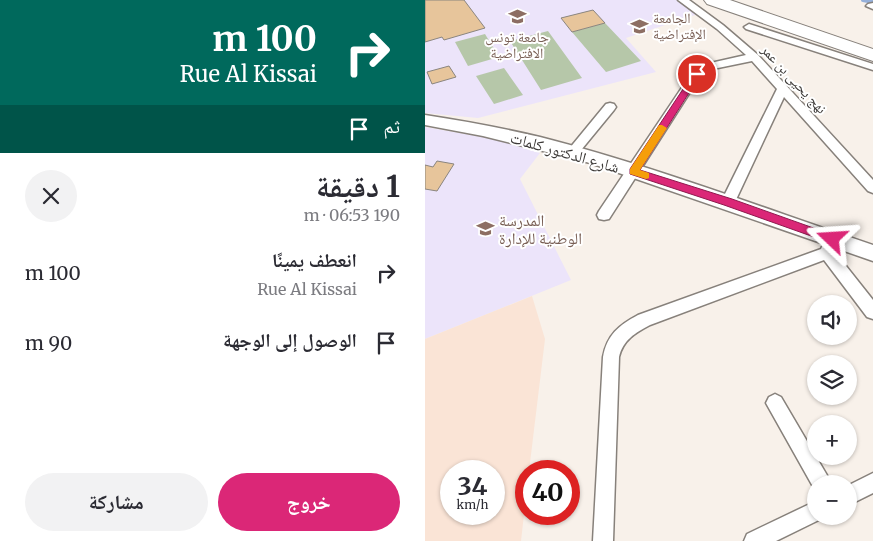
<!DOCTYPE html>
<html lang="ar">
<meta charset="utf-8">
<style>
body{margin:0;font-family:Merriweather,"Noto Naskh Arabic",serif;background:#f2f2f3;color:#2b2b33;direction:rtl;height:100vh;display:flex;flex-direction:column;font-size:19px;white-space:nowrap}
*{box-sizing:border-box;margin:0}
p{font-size:16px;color:#7c7c81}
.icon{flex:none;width:28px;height:28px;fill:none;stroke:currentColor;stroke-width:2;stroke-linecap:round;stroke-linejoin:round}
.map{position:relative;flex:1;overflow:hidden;direction:ltr}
.sheet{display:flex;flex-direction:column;background:#fff;width:425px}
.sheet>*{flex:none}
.hud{background:#00695c;color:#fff;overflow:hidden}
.fabs{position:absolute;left:382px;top:295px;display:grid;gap:10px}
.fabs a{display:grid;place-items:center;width:50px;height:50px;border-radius:50%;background:#fff;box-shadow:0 1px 4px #0004;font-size:25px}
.speed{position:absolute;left:15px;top:460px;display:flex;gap:10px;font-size:25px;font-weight:700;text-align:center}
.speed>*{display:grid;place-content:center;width:65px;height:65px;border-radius:50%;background:#fff;box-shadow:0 1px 4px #0004;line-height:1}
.speed small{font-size:12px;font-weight:400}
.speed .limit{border:8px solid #d22;background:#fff;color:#111}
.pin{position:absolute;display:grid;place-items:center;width:42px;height:42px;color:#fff;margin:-21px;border:2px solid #fff;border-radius:50%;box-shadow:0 1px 5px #0007}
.me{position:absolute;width:55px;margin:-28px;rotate:290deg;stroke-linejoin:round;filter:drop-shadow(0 0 4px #0008)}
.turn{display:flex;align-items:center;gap:18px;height:105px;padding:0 25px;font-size:22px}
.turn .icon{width:65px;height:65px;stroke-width:2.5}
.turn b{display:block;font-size:35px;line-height:42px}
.then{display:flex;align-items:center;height:48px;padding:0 25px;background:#0003;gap:10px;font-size:19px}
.round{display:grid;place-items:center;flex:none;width:52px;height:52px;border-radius:26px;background:#f2f2f3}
.overview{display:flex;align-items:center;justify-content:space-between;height:85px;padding:0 25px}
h1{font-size:30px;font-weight:700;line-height:38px}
.action{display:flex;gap:10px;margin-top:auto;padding:10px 25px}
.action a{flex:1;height:58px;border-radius:30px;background:#db2777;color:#fff;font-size:20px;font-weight:700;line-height:58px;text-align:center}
.action a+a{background:#f2f2f3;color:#2b2b33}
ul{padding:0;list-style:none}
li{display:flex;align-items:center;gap:15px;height:70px;padding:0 25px}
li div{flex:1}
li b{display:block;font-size:19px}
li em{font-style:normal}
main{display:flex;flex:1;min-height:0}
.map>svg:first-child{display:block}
.education{fill:#ece4fa}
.medical{fill:#fae4d6;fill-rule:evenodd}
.green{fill:#b6c7a9}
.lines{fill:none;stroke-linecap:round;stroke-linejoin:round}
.stream{stroke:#95b0da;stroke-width:4}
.building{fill:#e7c59b;stroke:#8a857f}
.street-casing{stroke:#87817b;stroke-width:3}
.secondary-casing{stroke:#87817b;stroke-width:3}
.highway-casing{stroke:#87817b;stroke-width:2}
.street{fill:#fff;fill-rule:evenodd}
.secondary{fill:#fff;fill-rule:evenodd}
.highway{fill:#fff;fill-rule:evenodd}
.route{fill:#db2777;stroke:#8e194d}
.slow{fill:#f59e0b}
.labels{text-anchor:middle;stroke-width:4;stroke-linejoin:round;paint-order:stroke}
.far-education-label{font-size:14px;fill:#785e54;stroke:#fff;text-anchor:start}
.far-street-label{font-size:14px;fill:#3d3a38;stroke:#fff}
.street-label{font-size:16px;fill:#3d3a38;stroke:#fff}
.education-label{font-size:16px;fill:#785e54;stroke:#fff;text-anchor:start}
</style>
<main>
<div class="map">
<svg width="448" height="541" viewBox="0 0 448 541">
<rect width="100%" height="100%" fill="#f8f1ea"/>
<!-- education -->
<path class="education" d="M 0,0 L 254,0 L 276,13 L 201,38 L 231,72 L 53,118 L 0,113 Z
M 0,127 L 86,142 L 115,153 L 95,179 L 146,280 L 0,339 Z"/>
<!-- medical -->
<path class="medical" d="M 107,296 L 120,339 L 104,471 L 101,471 L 101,497 L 96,541 L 0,541 L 0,339 ZM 26,471 L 69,471 L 69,514 L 26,514 Z"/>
<!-- green -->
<path class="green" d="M 180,23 L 216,61 L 181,72 L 147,32 Z
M 123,31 L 157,78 L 116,90 L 85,41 Z
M 60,34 L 74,57 L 43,66 L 30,42 Z
M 79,68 L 98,95 L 69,104 L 51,76 Z"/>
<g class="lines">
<!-- stream -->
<path class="stream" d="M 438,0 L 448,2"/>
</g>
<!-- building -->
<path class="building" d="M 0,0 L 39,0 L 60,28 L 19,40 L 17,37 L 0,42 Z
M 168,10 L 180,23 L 147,32 L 136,18 Z
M 24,66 L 31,77 L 7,84 L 2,72 Z
M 12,161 L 29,164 L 12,191 L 0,189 L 0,165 L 8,167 Z"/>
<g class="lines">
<defs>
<path id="street" d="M 253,0 L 264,0 L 298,25 L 333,55 L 448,180 L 448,193 L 443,191 L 359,97 L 308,206 L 298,206 L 296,202 L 352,89 L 327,61 L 288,69 L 276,75 L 184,219 L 179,220 L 174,219 L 172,215 L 174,211 L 268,71 L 281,64 L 321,55 L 292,29 Z
M 448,3 L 448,9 L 441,6 L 443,4 Z
M 324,24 L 448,64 L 448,70 L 321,29 L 319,27 Z
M 185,103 L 189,104 L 191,107 L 189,110 L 152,155 L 144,155 L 142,152 L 144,149 L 181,104 Z
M 407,233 L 412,235 L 414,239 L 410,252 L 448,300 L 448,319 L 442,317 L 399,260 L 225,325 C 210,333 198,340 194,357 L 188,541 L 168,541 L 178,357 C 182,335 194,325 213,315 L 396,249 L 402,235 Z
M 350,394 L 356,397 L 403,477 L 406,484 L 391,484 L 391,492 L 341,403 L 344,397 Z
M 448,473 L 448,493 L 424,505 L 424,485 Z
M 391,501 L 391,516 L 399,516 L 398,518 L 351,541 L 319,541 L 322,534 Z"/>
<path id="secondary" d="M 0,115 C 39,121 77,128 115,137 C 228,166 338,208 448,245 L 448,261 L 165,163 L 58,136 L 0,125 Z"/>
<path id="highway" d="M 279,0 L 305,0 L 448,49 L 448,61 L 282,4 Z"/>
</defs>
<!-- street casing -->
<use href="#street" class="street-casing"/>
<!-- secondary casing -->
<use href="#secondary" class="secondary-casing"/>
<!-- highway casing -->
<use href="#highway" class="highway-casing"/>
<!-- street -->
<use href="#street" class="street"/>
<!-- secondary -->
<use href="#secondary" class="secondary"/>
<!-- highway -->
<use href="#highway" class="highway"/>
</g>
<!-- route -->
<path class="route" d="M 272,71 L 276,74 L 215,170 L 307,199 L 411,236 L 412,239 L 411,242 L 403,242 L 299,205 L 205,174 L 205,169 L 268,74 Z"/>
<!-- slow -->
<path class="slow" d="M 234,125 L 237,125 L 242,128 L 215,170 L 224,173 L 224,178 L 221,179 L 205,174 L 205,169 Z"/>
<!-- icons -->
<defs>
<symbol id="university-bare" viewBox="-9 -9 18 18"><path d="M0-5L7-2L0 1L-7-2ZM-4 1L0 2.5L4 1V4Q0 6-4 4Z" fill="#8d6e63" stroke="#fff" stroke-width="2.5" paint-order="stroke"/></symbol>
</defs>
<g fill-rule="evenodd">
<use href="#university-bare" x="80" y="4" width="25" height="25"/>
<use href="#university-bare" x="202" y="14" width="25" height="25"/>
<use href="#university-bare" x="48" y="216" width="25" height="25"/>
</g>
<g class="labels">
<!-- far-education labels -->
<g class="far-education-label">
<text x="228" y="23">الجامعة<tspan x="228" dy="16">الإفتراضية</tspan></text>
<text x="92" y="42" text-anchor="middle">جامعة تونس<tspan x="92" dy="16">الافتراضية</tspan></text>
</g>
<!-- far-street labels -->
<g class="far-street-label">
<text transform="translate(369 79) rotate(47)" y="5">نهج يحيى بن عمر</text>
</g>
<!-- street labels -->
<g class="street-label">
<text transform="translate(140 152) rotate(16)" y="6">شارع الدكتور كلمات</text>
</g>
<!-- education labels -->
<g class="education-label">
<text x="74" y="226">المدرسة<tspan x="74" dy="18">الوطنية للإدارة</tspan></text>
</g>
</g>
</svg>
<div class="fabs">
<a><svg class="icon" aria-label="sound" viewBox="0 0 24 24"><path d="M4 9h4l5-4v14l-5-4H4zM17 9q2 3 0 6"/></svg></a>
<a><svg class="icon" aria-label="layers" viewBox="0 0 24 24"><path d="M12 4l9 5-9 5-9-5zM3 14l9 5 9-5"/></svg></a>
<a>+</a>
<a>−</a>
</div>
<div class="speed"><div>34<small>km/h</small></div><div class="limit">40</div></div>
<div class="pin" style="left:272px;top:74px;background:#d93025"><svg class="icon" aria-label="arrive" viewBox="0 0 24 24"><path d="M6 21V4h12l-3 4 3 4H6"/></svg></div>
<svg class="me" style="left:407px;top:239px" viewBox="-20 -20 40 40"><path d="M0-17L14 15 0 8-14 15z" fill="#db2777" stroke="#fff" stroke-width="4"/></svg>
</div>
<section class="sheet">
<div class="hud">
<div class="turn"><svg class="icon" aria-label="right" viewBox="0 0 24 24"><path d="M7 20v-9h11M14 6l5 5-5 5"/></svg><div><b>100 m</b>Rue Al Kissai</div></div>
<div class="then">ثم<svg class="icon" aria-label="arrive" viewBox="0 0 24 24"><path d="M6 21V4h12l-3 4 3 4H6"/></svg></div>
</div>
<div class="overview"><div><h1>1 دقيقة</h1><p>190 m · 06:53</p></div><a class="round"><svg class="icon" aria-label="close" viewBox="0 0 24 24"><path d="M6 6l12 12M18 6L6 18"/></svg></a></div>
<ul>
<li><svg class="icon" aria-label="right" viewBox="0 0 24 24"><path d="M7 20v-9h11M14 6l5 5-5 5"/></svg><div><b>انعطف يمينًا</b><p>Rue Al Kissai</p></div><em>100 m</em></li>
<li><svg class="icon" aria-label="arrive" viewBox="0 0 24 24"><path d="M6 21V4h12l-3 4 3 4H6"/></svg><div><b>الوصول إلى الوجهة</b></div><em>90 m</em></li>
</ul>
<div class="action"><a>خروج</a><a>مشاركة</a></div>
</section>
</main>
